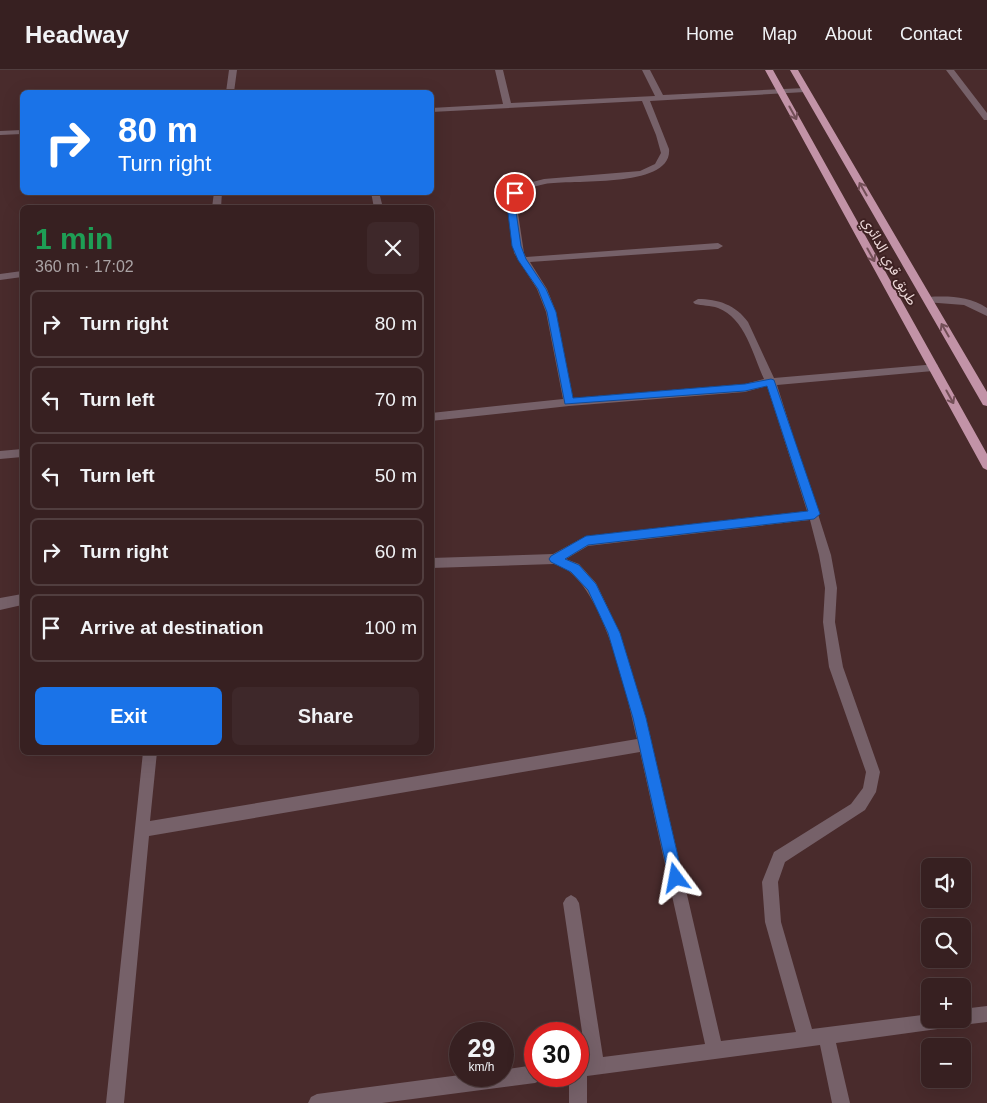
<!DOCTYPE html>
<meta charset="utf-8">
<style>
body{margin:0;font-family:Helvetica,"Noto Sans Arabic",sans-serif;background:#3e282a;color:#f1f3f6;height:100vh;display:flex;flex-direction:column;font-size:19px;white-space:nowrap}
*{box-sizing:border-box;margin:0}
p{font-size:16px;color:#aaa3a5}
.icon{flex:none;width:28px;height:28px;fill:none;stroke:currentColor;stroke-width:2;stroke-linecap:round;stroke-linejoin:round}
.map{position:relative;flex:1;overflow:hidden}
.side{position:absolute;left:20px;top:135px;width:414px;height:550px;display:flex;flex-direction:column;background:#372021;border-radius:8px;box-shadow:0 5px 20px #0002,0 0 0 1px #513e3f}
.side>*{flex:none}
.guide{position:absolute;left:20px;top:20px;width:414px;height:105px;border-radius:8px;box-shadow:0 5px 20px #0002,0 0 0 1px #513e3f;background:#1a73e8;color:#fff;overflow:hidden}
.fabs{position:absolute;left:921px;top:788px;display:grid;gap:10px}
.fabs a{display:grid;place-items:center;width:50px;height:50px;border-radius:8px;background:#372021;box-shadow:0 5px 20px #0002,0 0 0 1px #513e3f;font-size:25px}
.speed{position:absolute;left:449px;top:952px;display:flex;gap:10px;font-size:25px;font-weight:700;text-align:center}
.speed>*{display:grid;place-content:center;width:65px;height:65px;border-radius:50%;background:#372021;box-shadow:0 5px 20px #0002,0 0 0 1px #513e3f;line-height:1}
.speed small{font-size:12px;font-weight:400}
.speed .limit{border:8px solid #d22;background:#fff;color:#111}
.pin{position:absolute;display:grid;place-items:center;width:42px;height:42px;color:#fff;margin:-21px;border:2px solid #fff;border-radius:50%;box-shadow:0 1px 5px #0007}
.me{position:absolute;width:55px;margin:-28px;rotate:347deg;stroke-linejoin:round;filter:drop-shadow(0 0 4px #0008)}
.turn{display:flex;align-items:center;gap:18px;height:105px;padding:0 15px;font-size:22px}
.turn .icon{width:65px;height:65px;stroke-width:2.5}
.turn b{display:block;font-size:35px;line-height:42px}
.round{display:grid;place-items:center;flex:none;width:52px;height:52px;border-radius:8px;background:#3e282a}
.overview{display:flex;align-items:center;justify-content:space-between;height:85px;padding:0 15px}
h1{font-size:30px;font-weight:700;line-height:38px;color:#1e9e55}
.primary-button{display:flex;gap:10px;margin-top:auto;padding:10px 15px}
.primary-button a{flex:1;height:58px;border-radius:8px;background:#1a73e8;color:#fff;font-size:20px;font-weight:700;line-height:58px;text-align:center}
.primary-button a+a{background:#3e282a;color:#f1f3f6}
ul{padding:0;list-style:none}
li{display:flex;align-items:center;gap:15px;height:68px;margin:0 10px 8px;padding:0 5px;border:2px solid #513e3f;border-radius:8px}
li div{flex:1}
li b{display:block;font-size:19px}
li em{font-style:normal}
header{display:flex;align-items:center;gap:30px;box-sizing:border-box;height:70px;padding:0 25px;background:#372021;border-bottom:1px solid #513e3f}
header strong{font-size:24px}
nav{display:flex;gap:28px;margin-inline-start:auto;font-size:18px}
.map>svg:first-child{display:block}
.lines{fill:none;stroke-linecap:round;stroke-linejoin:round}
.minor{fill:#766169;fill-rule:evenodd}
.trunk{fill:#c293a7;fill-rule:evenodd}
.oneway{stroke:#734f57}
.route{fill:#1a73e8;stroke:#114b97}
.labels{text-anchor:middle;stroke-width:4;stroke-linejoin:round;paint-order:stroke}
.far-street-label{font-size:14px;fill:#efdbdb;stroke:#3e2122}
</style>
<header>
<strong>Headway</strong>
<nav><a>Home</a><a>Map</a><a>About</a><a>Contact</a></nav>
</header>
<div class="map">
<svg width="987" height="1033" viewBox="0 0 987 1033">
<rect width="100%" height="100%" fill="#492b2c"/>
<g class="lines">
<!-- minor -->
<path class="minor" d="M 229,0 L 237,0 L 234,22 L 226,22 Z
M 495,0 L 503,0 L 511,33 L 655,26 L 642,0 L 650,0 L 663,25 L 805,18 L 809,20 L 805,22 L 650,31 L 669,79 C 673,119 571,109 545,114 C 533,116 525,121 516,130 L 524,183 L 526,187 L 718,173 L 723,176 L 718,179 L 530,192 L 547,219 L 556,242 L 573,328 L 745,314 L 764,309 C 753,285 745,248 718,238 C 710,235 702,236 695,234 L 693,232 L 698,229 C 718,229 736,235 748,252 L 774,308 L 937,294 L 938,297 L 933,301 L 777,315 L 831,485 L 837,518 L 835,552 L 843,597 L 880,702 L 876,722 L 865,740 L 785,792 L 778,812 L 781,852 L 812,959 L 930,944 L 930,949 L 962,949 L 962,939 L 987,936 L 987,952 L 962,955 L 958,954 L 952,957 L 836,973 L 850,1033 L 832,1033 L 820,975 L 587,1006 L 587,1033 L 569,1033 L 569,1006 L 578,1006 L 578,991 L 586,989 L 563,833 L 566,828 L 571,825 L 576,828 L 579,833 L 603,987 L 705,974 L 640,682 L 149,766 L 124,1033 L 106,1033 L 143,682 L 157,682 L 150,751 L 637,669 C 627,624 606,532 571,503 C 567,499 560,497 554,494 L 431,498 L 431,488 L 553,484 L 586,466 L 807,441 L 767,316 L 745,322 L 569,336 L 431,351 L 431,343 L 563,329 L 546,242 L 537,219 L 514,183 L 508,127 L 521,115 L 544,109 L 640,101 L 655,94 L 661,83 L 656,65 L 642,31 L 431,42 L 431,38 L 503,34 ZM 810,450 L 819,485 L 825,518 L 823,552 L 829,597 L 866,702 L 863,718 L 851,734 L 774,782 L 762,812 L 765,852 L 796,962 L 721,971 L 646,648 L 620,563 L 596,513 L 579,494 L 566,489 L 588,476 Z
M 946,0 L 954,0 L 987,43 L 987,50 L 984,50 Z
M 22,60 L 22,64 L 0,65 L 0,61 Z
M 214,122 L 222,122 L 221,138 L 212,138 Z
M 371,122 L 379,122 L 383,138 L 374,138 Z
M 22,201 L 22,207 L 0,210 L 0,204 Z
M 928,227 C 949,226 969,226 987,238 L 987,246 L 964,235 L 925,232 L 925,228 Z
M 22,379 L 22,387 L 0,389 L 0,381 Z
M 22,524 L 22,535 L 0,540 L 0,528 Z
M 535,995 L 535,1006 L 543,1006 L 541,1010 L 535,1013 L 382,1033 L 308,1033 L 311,1027 L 317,1024 L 460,1005 L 502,1006 L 502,1000 Z"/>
<!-- trunk -->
<path class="trunk" d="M 765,0 L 773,0 L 987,384 L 987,400 L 983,398 Z
M 790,0 L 798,0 L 987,322 L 987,336 L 983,335 Z"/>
</g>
<!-- one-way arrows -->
<defs><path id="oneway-shaft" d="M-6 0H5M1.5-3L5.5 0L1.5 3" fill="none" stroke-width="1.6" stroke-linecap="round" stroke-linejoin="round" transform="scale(1.25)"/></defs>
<g class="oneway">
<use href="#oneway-shaft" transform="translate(793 43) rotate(61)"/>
<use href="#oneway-shaft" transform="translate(863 119) rotate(-120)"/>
<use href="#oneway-shaft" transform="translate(871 185) rotate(61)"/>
<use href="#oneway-shaft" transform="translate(945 260) rotate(-120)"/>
<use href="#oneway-shaft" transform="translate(950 327) rotate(61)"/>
</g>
<!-- route -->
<path class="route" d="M 515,121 L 519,123 L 515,135 L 521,176 L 526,189 L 546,219 L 556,242 L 573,328 L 745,314 L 771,309 L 774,310 L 820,444 L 814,449 L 588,475 L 565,489 L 579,495 L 596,514 L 620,563 L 646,648 L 683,808 L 681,813 L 676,815 L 671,813 L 669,808 L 633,648 L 608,563 L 588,520 L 571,502 L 551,492 L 549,489 L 551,486 L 586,466 L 808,441 L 767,316 L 745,321 L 565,334 L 547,242 L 538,219 L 518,190 L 512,176 L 507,135 L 511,123 Z"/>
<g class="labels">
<!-- far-street labels -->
<g class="far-street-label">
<text transform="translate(890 191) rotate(61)" y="5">طريق قري الدائري</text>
</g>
</g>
</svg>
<div class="fabs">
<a><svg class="icon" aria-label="sound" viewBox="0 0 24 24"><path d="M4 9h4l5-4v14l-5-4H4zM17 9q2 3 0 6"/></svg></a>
<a><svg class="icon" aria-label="search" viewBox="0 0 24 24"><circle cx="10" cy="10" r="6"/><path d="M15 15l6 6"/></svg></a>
<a>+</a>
<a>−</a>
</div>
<div class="speed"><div>29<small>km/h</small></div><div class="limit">30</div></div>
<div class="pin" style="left:515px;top:123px;background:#d93025"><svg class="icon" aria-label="arrive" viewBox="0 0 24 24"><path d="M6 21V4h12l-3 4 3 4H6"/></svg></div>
<svg class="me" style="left:676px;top:808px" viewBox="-20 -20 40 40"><path d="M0-17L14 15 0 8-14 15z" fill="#1a73e8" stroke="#fff" stroke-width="4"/></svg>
<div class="guide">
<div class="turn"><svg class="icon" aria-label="right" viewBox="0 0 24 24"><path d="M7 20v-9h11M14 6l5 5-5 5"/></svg><div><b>80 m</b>Turn right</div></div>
</div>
<section class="side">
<div class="overview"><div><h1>1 min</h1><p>360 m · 17:02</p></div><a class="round"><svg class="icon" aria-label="close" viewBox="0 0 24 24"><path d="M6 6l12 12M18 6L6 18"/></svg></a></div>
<ul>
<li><svg class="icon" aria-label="right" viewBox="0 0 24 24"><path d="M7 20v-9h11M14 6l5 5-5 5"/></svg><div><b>Turn right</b></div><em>80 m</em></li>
<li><svg class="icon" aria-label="left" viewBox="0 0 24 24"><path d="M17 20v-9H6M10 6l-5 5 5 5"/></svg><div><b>Turn left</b></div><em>70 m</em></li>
<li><svg class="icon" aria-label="left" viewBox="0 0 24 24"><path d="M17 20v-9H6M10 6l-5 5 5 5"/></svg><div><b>Turn left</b></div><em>50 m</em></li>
<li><svg class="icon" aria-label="right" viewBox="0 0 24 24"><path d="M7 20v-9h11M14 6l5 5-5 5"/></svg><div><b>Turn right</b></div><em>60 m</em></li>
<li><svg class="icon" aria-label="arrive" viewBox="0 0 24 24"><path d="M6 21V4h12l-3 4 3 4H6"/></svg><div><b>Arrive at destination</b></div><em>100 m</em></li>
</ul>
<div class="primary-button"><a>Exit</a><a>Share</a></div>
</section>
</div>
